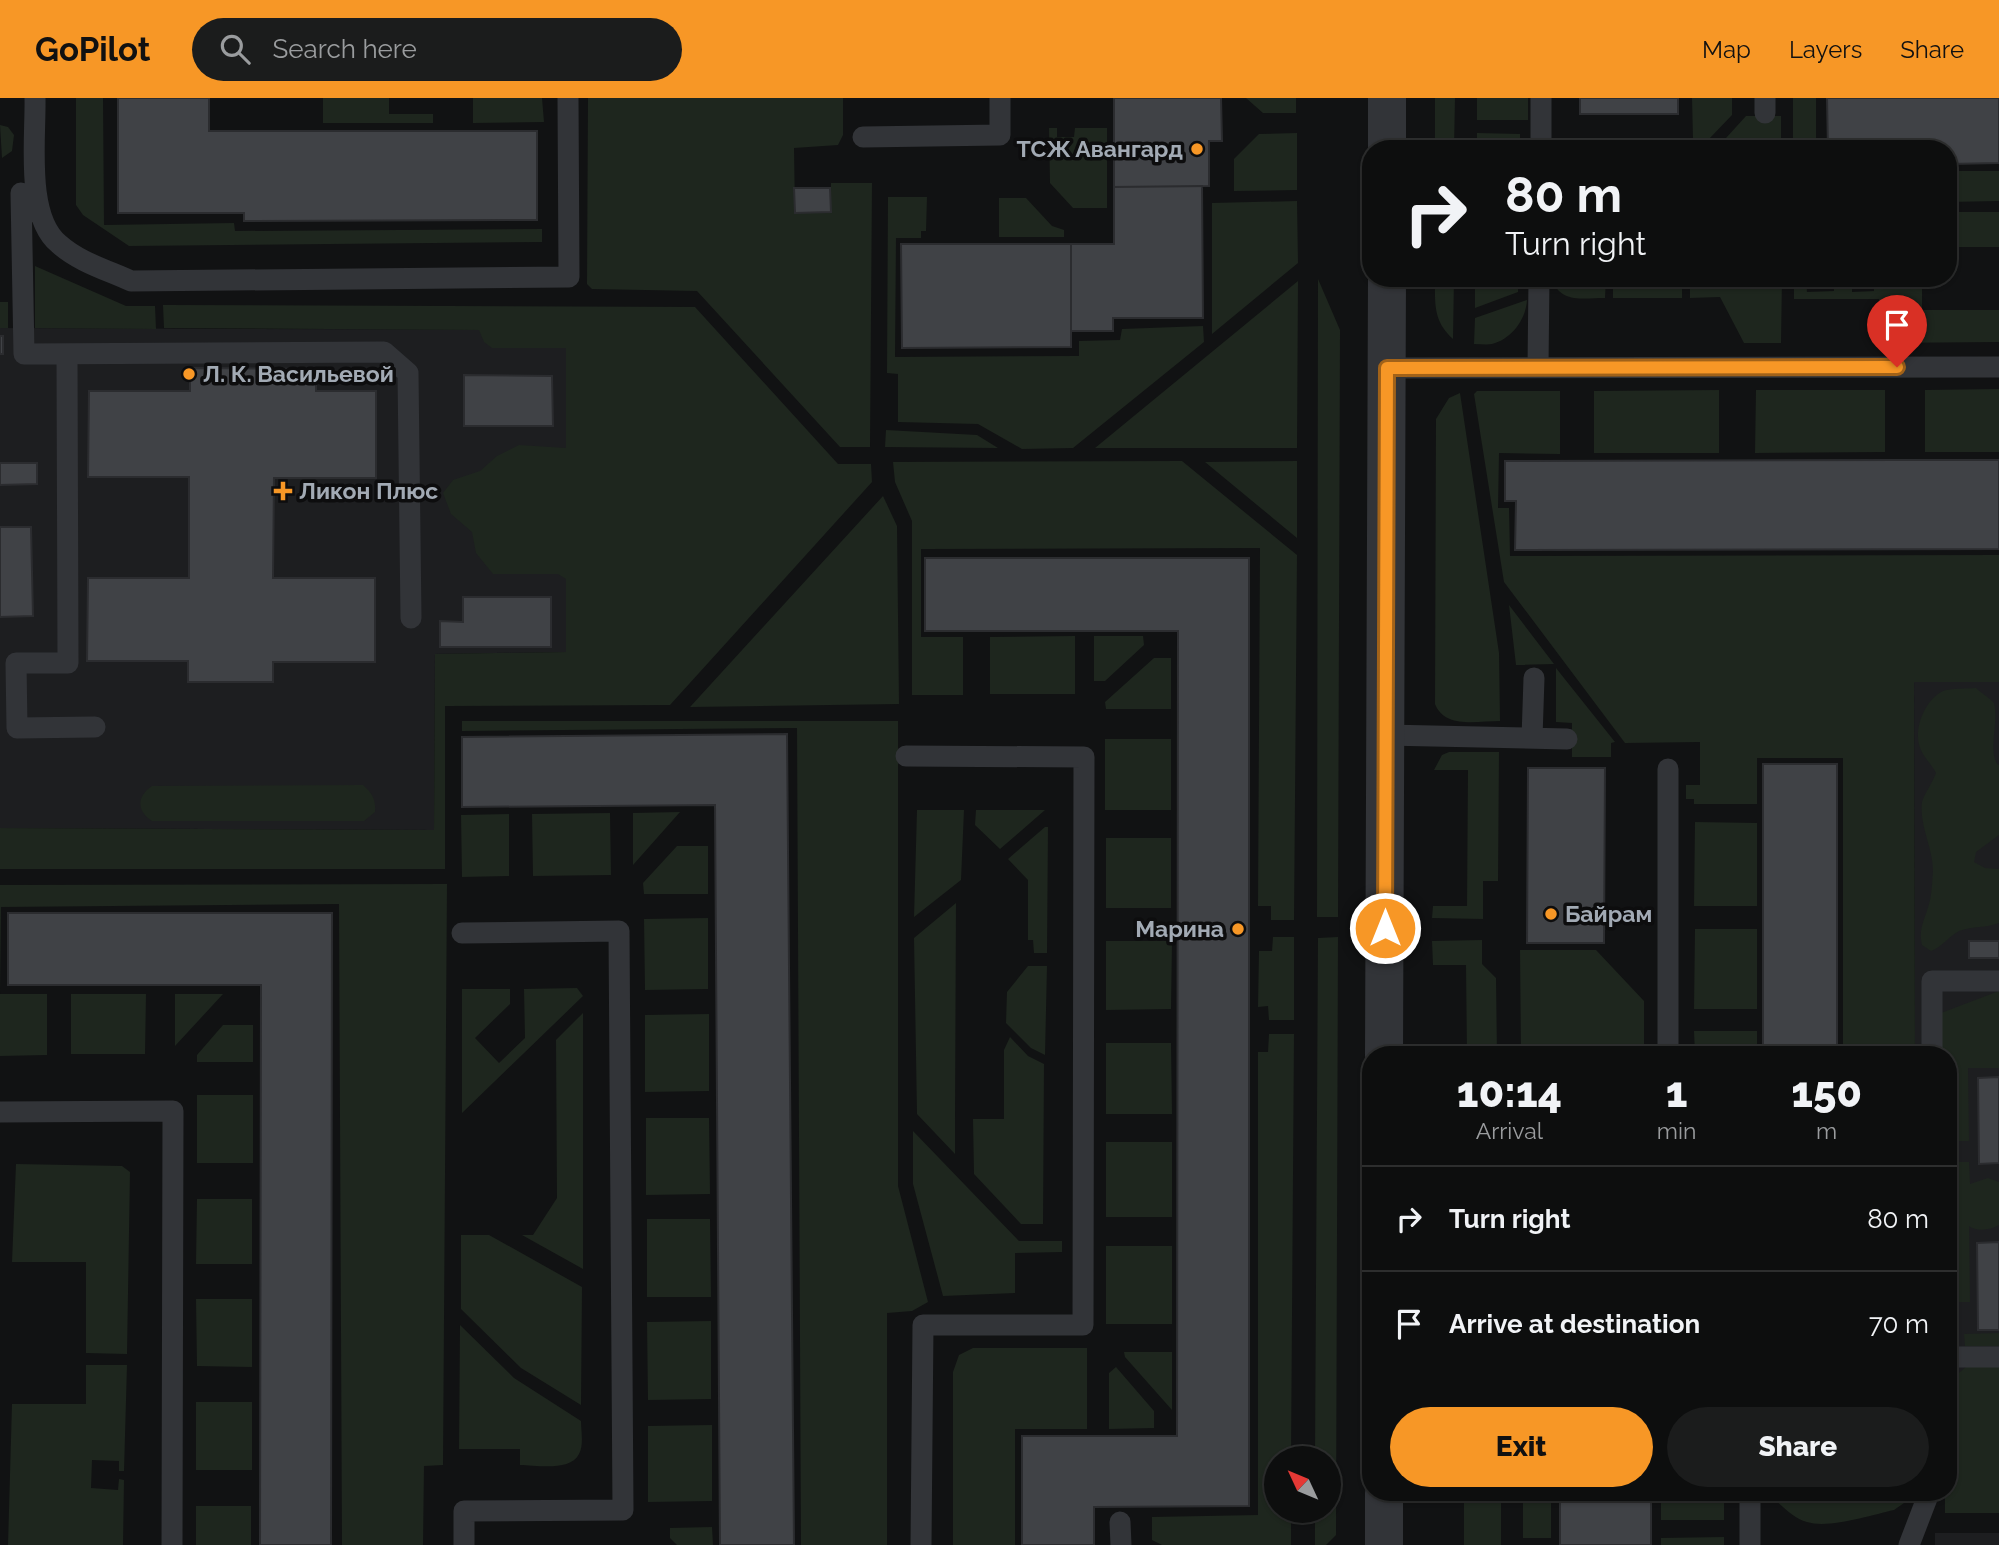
<!DOCTYPE html>
<meta charset="utf-8">
<style>
body{margin:0;font-family:Raleway,sans-serif;background:#1b1c1c;color:#f1f3f6;height:100vh;display:flex;flex-direction:column;font-size:26px;white-space:nowrap}
*{box-sizing:border-box;margin:0}
p{font-size:23px;color:#9a9c9e}
.icon{flex:none;width:38px;height:38px;fill:none;stroke:currentColor;stroke-width:2;stroke-linecap:round;stroke-linejoin:round}
.map{position:relative;flex:1;overflow:hidden}
.panel{position:absolute;left:1362px;top:948px;width:595px;height:455px;display:flex;flex-direction:column;background:#0d0e0e;border-radius:28px;box-shadow:0 2px 5px #0004,0 0 0 2px #2d2e2e}
.panel>*{flex:none}
.banner{position:absolute;left:1362px;top:42px;width:595px;height:147px;border-radius:28px;box-shadow:0 2px 5px #0004,0 0 0 2px #2d2e2e;background:#0d0e0e;color:#f1f3f6;overflow:hidden}
.needle{width:46px;rotate:314deg}
.tools{position:absolute;left:1264px;top:1348px;display:grid;gap:14px}
.tools a{display:grid;place-items:center;width:77px;height:77px;border-radius:50%;background:#0d0e0e;box-shadow:0 2px 5px #0004,0 0 0 2px #2d2e2e;font-size:35px}
.pin{position:absolute;display:grid;place-items:center;width:60px;height:60px;color:#fff;margin:-72px -30px;border-radius:50% 50% 50% 0;rotate:-45deg;box-shadow:0 0 7px #0007}
.pin .icon{rotate:45deg}
.me{position:absolute;width:77px;margin:-38px;rotate:0deg;stroke-linejoin:round;filter:drop-shadow(0 0 5px #0008)}
.turn{display:flex;align-items:center;gap:24px;height:147px;padding:0 28px;font-size:32px}
.turn .icon{width:91px;height:91px;stroke-width:2.5}
.turn b{display:block;font-size:49px;line-height:60px}
.eta{display:flex;justify-content:space-evenly;align-items:center;height:119px;text-align:center}
.eta b{font-size:42px;font-weight:800;line-height:49px}
.cta{display:flex;gap:14px;margin-top:auto;padding:14px 28px}
.cta a{flex:1;height:80px;border-radius:42px;background:#f79726;color:#111;font-size:28px;font-weight:800;line-height:80px;text-align:center}
.cta a+a{background:#1b1c1c;color:#f1f3f6}
ul{padding:0;list-style:none}
li{display:flex;align-items:center;gap:21px;height:105px;padding:0 28px;border-top:2px solid #2d2e2e}
li div{flex:1}
li b{display:block;font-size:26px}
li em{font-style:normal}
header{display:flex;align-items:center;gap:42px;box-sizing:border-box;height:98px;padding:0 35px;background:#f79726;color:#111}
header strong{font-size:33px}
nav{display:flex;gap:38px;margin-inline-start:auto;font-size:24px}
.search{width:490px;height:63px;background:#1b1c1c;display:flex;align-items:center;gap:18px;box-sizing:border-box;padding:0 24px;border-radius:38px;color:#9a9c9e;font-size:26px}
.map>svg:first-child{display:block}
.built{fill:#1d1e20}
.green{fill:#1e261e}
.building{fill:#404246;stroke:#2b2c2f;stroke-width:2}
.lines{fill:none;stroke-linecap:round;stroke-linejoin:round}
.service{stroke:#323438;stroke-width:21}
.minor{stroke:#323438;stroke-width:38}
.route-casing{stroke:#a16219;stroke-width:18}
.route{stroke:#f79726;stroke-width:12}
.poi-dot{fill:#f79726;stroke:#0d0d0e;stroke-width:2.5}
.labels{text-anchor:middle;stroke-width:7;stroke-linejoin:round;paint-order:stroke}
.poi-label{font-size:23px;font-weight:bold;fill:#a2aab4;stroke:#0d0d0e;text-anchor:start}
</style>
<header>
<strong>GoPilot</strong>
<div class="search"><svg class="icon" aria-label="search" viewBox="0 0 24 24"><circle cx="10" cy="10" r="6"/><path d="M15 15l6 6"/></svg>Search here</div>
<nav><a>Map</a><a>Layers</a><a>Share</a></nav>
</header>
<div class="map">
<svg width="1999" height="1447" viewBox="0 0 1999 1447">
<rect width="100%" height="100%" fill="#111213"/>
<!-- built -->
<path class="built" d="M 0,230 L 566,232 L 566,554 L 435,556 L 434,732 L 0,730 Z
M 1914,584 L 1999,584 L 1999,1386 L 1948,1386 L 1948,957 L 1915,957 Z
M 1999,1435 L 1999,1447 L 1935,1447 L 1935,1435 Z"/>
<!-- green -->
<path class="green" d="M 76,0 L 103,0 L 104,127 L 234,125 L 235,133 L 542,131 L 542,144 L 129,148 L 83,117 L 76,107 Z
M 323,0 L 389,0 L 389,16 L 433,16 L 433,25 L 323,25 Z
M 473,0 L 542,0 L 544,24 L 473,25 Z
M 588,0 L 843,0 L 843,37 L 838,47 L 794,50 L 795,114 L 831,114 L 831,85 L 872,85 L 870,349 L 840,349 L 697,193 L 592,191 L 587,186 Z
M 1246,0 L 1296,0 L 1296,15 L 1263,15 Z
M 1435,0 L 1455,0 L 1454,51 L 1435,51 Z
M 1477,0 L 1528,0 L 1528,22 L 1477,22 Z
M 1692,0 L 1732,0 L 1732,17 L 1709,41 L 1693,41 Z
M 1793,0 L 1816,0 L 1816,51 L 1793,51 Z
M 1746,18 L 1781,18 L 1781,51 L 1716,51 Z
M 0,27 L 8,29 L 14,37 L 12,53 L 2,60 Z
M 1049,30 L 1057,30 L 1057,39 L 1074,39 L 1075,30 L 1107,30 L 1107,110 L 1073,110 L 1050,85 Z
M 1297,35 L 1297,92 L 1234,93 L 1234,61 L 1259,36 Z
M 1477,35 L 1520,36 L 1520,51 L 1477,51 Z
M 1955,73 L 1999,73 L 1999,103 L 1948,104 L 1948,79 L 1955,79 Z
M 888,99 L 927,99 L 926,133 L 921,133 L 921,140 L 896,140 L 895,259 L 1079,258 L 1079,243 L 1120,242 L 1122,231 L 1203,228 L 1204,244 L 1073,350 L 1022,351 L 978,326 L 898,324 L 898,276 L 887,275 Z
M 999,100 L 1026,100 L 1052,128 L 1064,132 L 1064,139 L 999,139 Z
M 1297,103 L 1298,165 L 1212,236 L 1212,105 Z
M 1948,114 L 1999,114 L 1999,149 L 1948,149 Z
M 35,168 L 126,208 L 155,208 L 156,231 L 35,230 Z
M 1435,180 L 1454,180 L 1453,241 C 1433,223 1435,206 1435,180 Z
M 1475,180 L 1518,180 L 1518,194 L 1475,210 Z
M 1552,180 L 1606,180 L 1605,200 C 1584,200 1559,206 1552,180 Z
M 1613,180 L 1682,180 L 1682,200 L 1613,200 Z
M 1690,180 L 1782,180 L 1781,245 L 1744,245 L 1720,199 L 1690,200 Z
M 1794,180 L 1806,180 L 1807,194 L 1834,193 L 1834,180 L 1852,180 L 1852,194 L 1874,193 L 1874,180 L 1922,180 L 1922,212 L 1999,212 L 1999,244 L 1880,245 L 1879,201 L 1794,201 Z
M 1318,181 L 1340,232 L 1338,819 L 1317,819 Z
M 1298,183 L 1297,350 L 1095,350 Z
M 1527,202 C 1526,221 1512,241 1492,246 C 1487,247 1480,246 1474,246 L 1475,220 Z
M 0,204 L 8,204 L 8,230 L 0,230 Z
M 163,207 L 695,209 L 838,366 L 871,366 L 872,384 L 670,607 L 445,608 L 445,771 L 0,771 L 0,730 L 434,732 L 435,556 L 566,554 L 566,481 L 558,476 L 493,476 L 476,455 L 472,434 L 451,416 L 443,395 L 453,382 L 480,373 L 497,358 L 519,347 L 566,350 L 566,250 L 492,250 L 484,244 L 479,232 L 164,230 Z
M 1999,291 L 1999,354 L 1925,354 L 1925,292 Z
M 1719,292 L 1719,355 L 1594,355 L 1594,293 Z
M 1756,292 L 1885,292 L 1885,354 L 1755,355 Z
M 1477,293 L 1560,293 L 1560,356 L 1499,355 L 1498,410 L 1509,410 L 1510,458 L 1999,457 L 1999,584 L 1914,584 L 1915,957 L 1843,957 L 1843,660 L 1757,660 L 1757,706 L 1694,706 L 1694,701 L 1686,701 L 1686,687 L 1700,687 L 1700,644 L 1625,645 L 1504,484 L 1474,296 Z
M 1460,295 L 1499,555 L 1500,623 C 1477,623 1445,631 1435,606 L 1436,321 L 1449,300 Z
M 886,332 L 977,337 L 998,350 L 885,349 Z
M 1182,363 L 1297,457 L 1294,822 L 1271,822 L 1271,808 L 1258,808 L 1260,450 L 921,451 L 921,539 L 963,539 L 963,597 L 912,597 L 912,423 L 895,384 L 893,364 Z
M 1297,363 L 1297,440 L 1205,364 Z
M 883,398 L 897,428 L 899,606 L 690,609 Z
M 1509,507 L 1554,566 L 1516,567 Z
M 1075,538 L 1075,596 L 990,596 L 990,539 Z
M 1094,538 L 1143,538 L 1144,547 L 1105,583 L 1094,583 Z
M 1154,560 L 1171,560 L 1171,611 L 1106,611 L 1105,604 Z
M 1556,570 L 1615,644 L 1611,645 L 1611,659 L 1572,659 L 1572,625 L 1556,624 Z
M 1976,590 C 1981,595 1990,600 1994,605 C 1999,625 1988,650 1997,666 L 1999,667 L 1999,737 L 1976,754 L 1974,764 L 1985,770 L 1999,771 L 1999,825 C 1986,830 1973,828 1959,833 C 1949,838 1942,849 1931,853 L 1922,847 C 1918,831 1925,821 1929,806 C 1932,796 1932,784 1933,773 C 1933,749 1919,728 1922,704 C 1923,698 1933,684 1936,675 C 1932,667 1923,658 1921,652 C 1912,634 1924,602 1943,593 C 1951,590 1967,591 1976,590 Z
M 462,623 L 898,623 L 898,1088 L 928,1204 L 912,1213 L 887,1215 L 887,1447 L 801,1447 L 797,630 L 462,633 Z
M 1105,641 L 1171,641 L 1171,712 L 1105,712 Z
M 1449,654 L 1499,654 L 1498,783 L 1483,783 L 1483,821 L 1432,820 L 1433,808 L 1467,808 L 1468,672 L 1434,672 L 1442,657 Z
M 363,687 C 372,695 376,701 375,714 L 364,723 L 152,723 C 136,713 137,698 152,688 Z
M 917,712 L 964,712 L 961,782 L 914,819 Z
M 976,712 L 1045,712 L 1000,751 L 975,727 Z
M 680,714 L 633,767 L 633,715 Z
M 610,715 L 611,777 L 533,778 L 532,716 Z
M 509,716 L 509,778 L 462,779 L 461,717 Z
M 1695,724 L 1757,725 L 1757,808 L 1694,808 Z
M 1045,729 L 1048,729 L 1047,855 L 1034,855 L 1033,842 L 1028,842 L 1028,782 L 1008,761 Z
M 1106,740 L 1171,740 L 1171,810 L 1106,810 Z
M 677,748 L 708,748 L 708,796 L 644,796 L 643,785 Z
M 447,786 L 443,1367 L 424,1368 L 423,1447 L 342,1447 L 339,806 L 1,809 L 0,896 L 47,896 L 47,957 L 0,958 L 0,787 Z
M 956,805 L 955,1021 L 955,1056 L 917,1016 L 914,840 Z
M 708,820 L 708,891 L 645,892 L 644,821 Z
M 1695,831 L 1757,831 L 1757,911 L 1694,911 Z
M 1273,839 L 1294,839 L 1294,922 L 1269,922 L 1268,908 L 1258,909 L 1259,853 L 1272,853 Z
M 1338,839 L 1336,1437 L 1326,1447 L 1315,1447 L 1315,1412 L 1328,1412 L 1328,1360 L 1315,1360 L 1318,840 Z
M 1482,842 L 1482,866 L 1496,880 L 1497,957 L 1467,957 L 1466,867 L 1433,867 L 1432,843 Z
M 1106,843 L 1172,843 L 1171,911 L 1106,912 Z
M 1520,852 L 1596,852 L 1644,903 L 1644,957 L 1521,957 Z
M 1028,868 L 1047,868 L 1045,957 L 1031,950 L 1006,925 L 1007,894 Z
M 577,890 L 583,898 L 462,1015 L 462,891 L 510,891 L 510,906 L 475,940 L 499,965 L 525,940 L 524,891 Z
M 1999,893 L 1999,970 L 1968,970 L 1969,1043 L 1948,1043 L 1948,957 L 1942,957 L 1941,915 Z
M 71,896 L 146,896 L 145,956 L 71,956 Z
M 175,896 L 223,896 L 175,948 Z
M 583,915 L 583,1171 L 522,1137 L 533,1137 L 557,1100 L 556,942 Z
M 709,916 L 709,993 L 645,994 L 645,917 Z
M 223,927 L 253,927 L 253,964 L 197,964 L 197,957 Z
M 1694,933 L 1757,933 L 1757,957 L 1695,957 Z
M 1269,936 L 1294,936 L 1291,1360 L 1276,1360 L 1276,1412 L 1291,1412 L 1291,1447 L 1162,1447 L 1152,1442 L 1152,1419 L 1258,1417 L 1258,954 L 1268,954 Z
M 1010,939 L 1028,958 L 1044,966 L 1043,1126 L 1021,1126 L 974,1076 L 973,1021 L 1004,1021 L 1004,952 Z
M 1106,945 L 1171,945 L 1172,1016 L 1106,1016 Z
M 197,997 L 253,997 L 253,1065 L 197,1065 Z
M 646,1020 L 709,1020 L 710,1096 L 646,1097 Z
M 913,1033 L 1019,1143 L 1062,1143 L 1062,1154 L 1015,1155 L 1015,1195 L 943,1198 L 913,1086 Z
M 1106,1044 L 1172,1044 L 1172,1119 L 1106,1119 Z
M 1948,1064 L 1969,1064 L 1970,1086 L 1988,1080 L 1999,1084 L 1999,1127 C 1990,1132 1977,1134 1969,1128 L 1970,1204 L 1948,1204 Z
M 16,1066 L 122,1068 L 130,1074 L 127,1256 L 86,1255 L 86,1164 L 12,1164 Z
M 197,1101 L 252,1101 L 252,1166 L 196,1166 Z
M 647,1121 L 710,1121 L 711,1199 L 647,1199 Z
M 461,1137 L 489,1137 L 582,1189 L 581,1307 L 521,1270 L 461,1211 Z
M 1106,1148 L 1172,1148 L 1172,1226 L 1106,1226 Z
M 196,1201 L 252,1201 L 252,1269 L 197,1268 Z
M 711,1223 L 711,1301 L 648,1302 L 647,1224 Z
M 460,1227 L 514,1280 L 581,1323 C 581,1332 584,1347 579,1356 C 570,1374 536,1367 520,1367 L 520,1351 L 459,1351 Z
M 1999,1235 L 1999,1248 L 1965,1248 L 1964,1236 Z
M 973,1250 L 1087,1250 L 1087,1331 L 1015,1331 L 1015,1447 L 953,1447 L 953,1274 L 959,1257 Z
M 1124,1254 L 1172,1254 L 1172,1312 L 1125,1259 Z
M 86,1267 L 127,1267 L 124,1373 L 119,1373 L 119,1363 L 92,1362 L 91,1390 L 118,1392 L 119,1381 L 124,1382 L 123,1447 L 8,1447 L 12,1306 L 86,1306 Z
M 1116,1269 L 1154,1313 L 1154,1330 L 1109,1331 L 1109,1275 Z
M 1966,1269 L 1999,1269 L 1999,1415 L 1945,1415 L 1945,1395 L 1948,1395 L 1948,1284 Z
M 196,1304 L 252,1304 L 252,1372 L 196,1372 Z
M 712,1327 L 712,1403 L 648,1404 L 648,1328 Z
M 1464,1395 L 1501,1395 L 1501,1447 L 1464,1447 Z
M 1523,1395 L 1551,1395 L 1551,1440 L 1523,1440 Z
M 1661,1395 L 1717,1395 L 1724,1401 L 1724,1422 L 1661,1422 Z
M 1768,1395 L 1909,1395 L 1904,1405 L 1894,1412 C 1871,1417 1829,1431 1807,1424 C 1792,1420 1779,1405 1768,1395 Z
M 196,1408 L 251,1408 L 251,1447 L 196,1447 Z
M 712,1429 L 713,1447 L 677,1447 L 670,1440 L 670,1430 Z
M 1724,1439 L 1724,1447 L 1661,1447 L 1661,1440 Z"/>
<!-- building -->
<path class="building" d="M 118,0 L 209,0 L 209,33 L 537,33 L 537,122 L 244,123 L 244,115 L 118,115 Z
M 1114,0 L 1221,0 L 1222,43 L 1209,43 L 1209,88 L 1114,89 Z
M 1580,0 L 1678,0 L 1678,16 L 1580,16 Z
M 1827,0 L 1999,0 L 1999,65 L 1950,66 L 1950,73 L 1948,73 L 1948,51 L 1828,51 Z
M 1202,88 L 1203,220 L 1113,220 L 1113,233 L 1071,233 L 1071,146 L 1114,146 L 1114,89 Z
M 794,90 L 830,90 L 831,114 L 795,115 Z
M 901,146 L 1071,146 L 1071,249 L 902,250 Z
M 0,238 L 3,238 L 3,256 L 0,256 Z
M 190,270 L 316,271 L 316,293 L 376,293 L 376,380 L 274,380 L 273,480 L 375,480 L 375,564 L 273,564 L 273,584 L 188,584 L 188,563 L 87,563 L 88,480 L 189,480 L 189,379 L 88,379 L 89,293 L 190,293 Z
M 464,277 L 552,278 L 553,328 L 464,328 Z
M 1897,362 L 1999,362 L 1999,451 L 1515,452 L 1516,403 L 1505,403 L 1505,363 Z
M 0,365 L 37,365 L 37,386 L 0,387 Z
M 0,429 L 31,429 L 33,518 L 0,519 Z
M 925,460 L 1249,460 L 1249,1408 L 1094,1409 L 1094,1447 L 1022,1447 L 1022,1338 L 1177,1338 L 1178,533 L 925,533 Z
M 463,499 L 551,499 L 551,549 L 440,549 L 440,523 L 463,524 Z
M 787,636 L 794,1447 L 720,1447 L 715,707 L 462,709 L 462,639 Z
M 1763,666 L 1837,666 L 1837,957 L 1763,957 Z
M 1528,670 L 1605,670 L 1604,845 L 1527,845 Z
M 8,815 L 332,815 L 331,1447 L 260,1447 L 261,887 L 8,887 Z
M 1969,843 L 1999,843 L 1999,860 L 1969,860 Z
M 1999,979 L 1999,1065 L 1979,1066 L 1978,980 Z
M 1999,1144 L 1999,1232 L 1978,1232 L 1977,1145 Z
M 1560,1395 L 1651,1395 L 1651,1447 L 1560,1447 Z"/>
<g class="lines">
<!-- service -->
<path class="service" d="M 35,0 C 36,40 25,118 59,146 C 79,164 107,172 131,183 L 569,179 L 568,0
M 1765,0 L 1765,15
M 863,39 L 1000,37 L 1000,0
M 1541,51 L 1541,0
M 21,95 L 24,256 L 384,254 L 408,275 L 411,520
M 67,256 L 68,565 L 16,565 L 17,630 L 95,629
M 1538,269 L 1539,180
M 1387,270 L 1999,269
M 1386,637 L 1567,641
M 1532,640 L 1534,580
M 906,658 L 1084,659 L 1083,1227 L 923,1227 L 921,1447
M 462,835 L 619,833 L 623,1412 L 464,1413 L 464,1447
M 1668,957 L 1668,671
M 1932,957 L 1932,883 L 1999,883
M 0,1014 L 173,1013 L 172,1447
M 1948,1259 L 1999,1259
M 1744,1395 L 1750,1399 L 1750,1447
M 1120,1424 L 1121,1447
M 1909,1447 L 1929,1395"/>
<!-- minor -->
<path class="minor" d="M 1387,0 L 1387,51
M 1384,957 L 1387,180
M 1384,1395 L 1384,1447"/>
</g>
<g class="lines">
<defs>
<path id="route" d="M 1385,830 L 1387,270 L 1897,269"/>
</defs>
<!-- route casing -->
<use href="#route" class="route-casing"/>
<!-- route -->
<use href="#route" class="route"/>
</g>
<!-- markers -->
<g class="poi-dot">
<circle cx="1197" cy="51" r="7"/>
<circle cx="189" cy="276" r="7"/>
<path d="M279.5 382.5h7v7h7v7h-7v7h-7v-7h-7v-7h7z"/>
<circle cx="1551" cy="816" r="7"/>
<circle cx="1238" cy="831" r="7"/>
</g>
<g class="labels">
<!-- poi labels -->
<g class="poi-label">
<text x="1183" y="59" text-anchor="end">ТСЖ Авангард</text>
<text x="203" y="284">Л. К. Васильевой</text>
<text x="299" y="401">Ликон Плюс</text>
<text x="1565" y="824">Байрам</text>
<text x="1224" y="839" text-anchor="end">Марина</text>
</g>
</g>
</svg>
<div class="tools">
<a><svg class="needle" viewBox="-14 -14 28 28"><path d="M0-13l5 13h-10z" fill="#e53935"/><path d="M0 13l5-13h-10z" fill="#9a9c9e"/></svg></a>
</div>
<div class="pin" style="left:1897px;top:269px;background:#d93025"><svg class="icon" aria-label="arrive" viewBox="0 0 24 24"><path d="M6 21V4h12l-3 4 3 4H6"/></svg></div>
<svg class="me" style="left:1385px;top:830px" viewBox="-20 -20 40 40"><circle r="17" fill="#f79726" stroke="#fff" stroke-width="3"/><path d="M0-11L8 9 0 5-8 9z" fill="#fff"/></svg>
<div class="banner">
<div class="turn"><svg class="icon" aria-label="right" viewBox="0 0 24 24"><path d="M7 20v-9h11M14 6l5 5-5 5"/></svg><div><b>80 m</b>Turn right</div></div>
</div>
<section class="panel">
<div class="eta">
<div><b>10:14</b><p>Arrival</p></div>
<div><b>1</b><p>min</p></div>
<div><b>150</b><p>m</p></div>
</div>
<ul>
<li><svg class="icon" aria-label="right" viewBox="0 0 24 24"><path d="M7 20v-9h11M14 6l5 5-5 5"/></svg><div><b>Turn right</b></div><em>80 m</em></li>
<li><svg class="icon" aria-label="arrive" viewBox="0 0 24 24"><path d="M6 21V4h12l-3 4 3 4H6"/></svg><div><b>Arrive at destination</b></div><em>70 m</em></li>
</ul>
<div class="cta"><a>Exit</a><a>Share</a></div>
</section>
</div>
